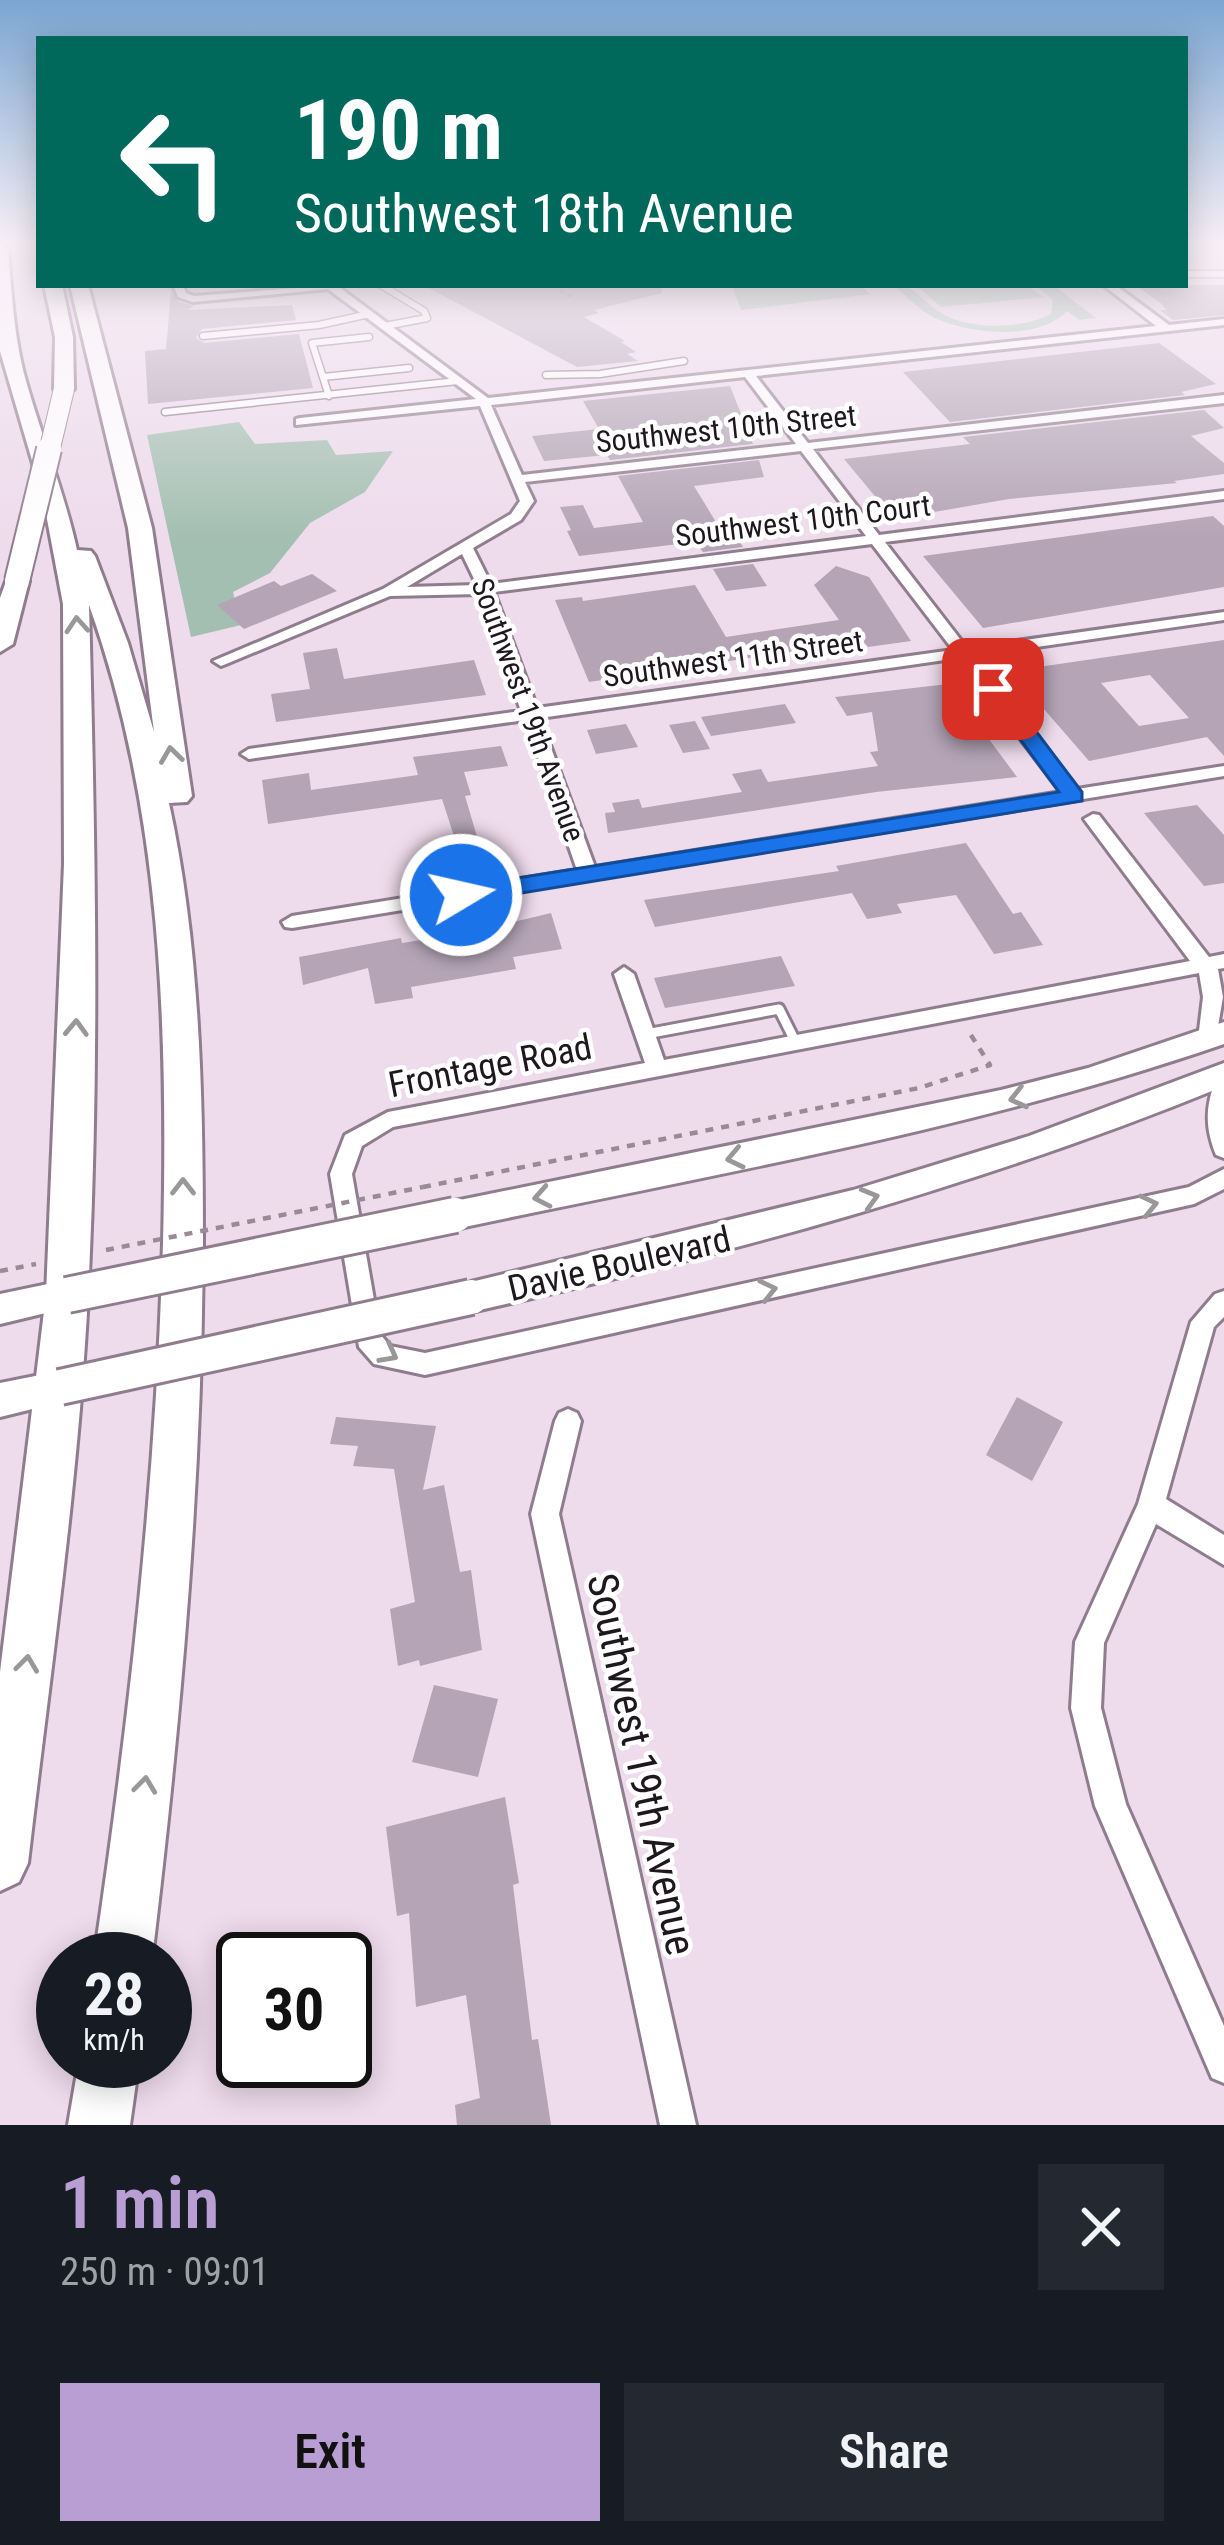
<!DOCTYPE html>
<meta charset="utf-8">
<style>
body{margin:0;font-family:"Roboto Condensed",sans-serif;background:#242831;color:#f1f3f6;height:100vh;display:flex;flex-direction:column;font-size:45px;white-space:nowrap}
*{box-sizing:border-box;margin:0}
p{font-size:39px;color:#9ea1a6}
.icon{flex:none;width:66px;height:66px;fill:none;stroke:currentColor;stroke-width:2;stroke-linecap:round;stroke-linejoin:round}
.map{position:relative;height:2125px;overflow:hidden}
.sheet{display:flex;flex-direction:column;background:#171b24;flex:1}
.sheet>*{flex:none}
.banner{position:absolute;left:36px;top:36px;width:1152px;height:252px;border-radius:0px;box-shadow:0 6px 30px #0003;background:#00695c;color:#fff;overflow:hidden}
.speed{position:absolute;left:36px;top:1932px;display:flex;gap:24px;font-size:60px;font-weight:700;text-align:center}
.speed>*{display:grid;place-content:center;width:156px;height:156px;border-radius:50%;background:#171b24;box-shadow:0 6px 30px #0003;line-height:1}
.speed small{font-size:30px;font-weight:400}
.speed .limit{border:6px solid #111;border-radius:18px;background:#fff;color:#111}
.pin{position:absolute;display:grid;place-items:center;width:102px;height:102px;color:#fff;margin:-51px;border-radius:24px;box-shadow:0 6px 18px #0006}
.me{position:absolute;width:132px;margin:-66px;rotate:81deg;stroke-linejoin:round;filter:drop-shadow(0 0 9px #0008)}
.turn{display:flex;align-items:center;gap:42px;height:252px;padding:0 60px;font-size:54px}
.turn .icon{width:156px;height:156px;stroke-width:2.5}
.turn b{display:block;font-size:84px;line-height:102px}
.round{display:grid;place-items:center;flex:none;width:126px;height:126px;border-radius:0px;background:#242831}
.headline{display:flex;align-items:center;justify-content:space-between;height:204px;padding:0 60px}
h1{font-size:72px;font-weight:600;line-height:90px;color:#b99ed4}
.cta{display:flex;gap:24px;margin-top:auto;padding:24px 60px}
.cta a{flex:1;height:138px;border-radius:0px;background:#b99ed4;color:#111;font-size:48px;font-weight:600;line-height:138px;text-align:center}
.cta a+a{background:#242831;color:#f1f3f6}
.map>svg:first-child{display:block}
.green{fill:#a3bfb1}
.building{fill:#b4a4b6;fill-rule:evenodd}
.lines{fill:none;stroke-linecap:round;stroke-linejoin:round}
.lane-far1-casing{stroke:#8f7d8d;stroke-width:9}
.lane-casing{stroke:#8f7d8d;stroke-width:15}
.street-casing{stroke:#8f7d8d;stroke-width:6}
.secondary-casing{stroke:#8f7d8d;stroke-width:6}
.highway-casing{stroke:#8f7d8d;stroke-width:6}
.path-far1{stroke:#988a96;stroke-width:3;stroke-dasharray:4.5 4.5;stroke-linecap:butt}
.path{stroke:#988a96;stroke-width:4.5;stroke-dasharray:8 8;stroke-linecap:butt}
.lane-far1{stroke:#fff;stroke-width:6}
.lane{stroke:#fff;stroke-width:9}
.street{fill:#fff;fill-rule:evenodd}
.secondary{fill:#fff;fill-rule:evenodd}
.highway{fill:#fff;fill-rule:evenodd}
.secondary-bridge-casing{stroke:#8f7d8d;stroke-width:40;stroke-linecap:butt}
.highway-bridge-far1-casing{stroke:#8f7d8d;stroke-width:22;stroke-linecap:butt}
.highway-bridge-casing{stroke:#8f7d8d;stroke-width:28;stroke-linecap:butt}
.path-bridge{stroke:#988a96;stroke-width:4.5;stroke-dasharray:8 8;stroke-linecap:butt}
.secondary-bridge{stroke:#fff;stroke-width:34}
.highway-bridge-far1{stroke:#fff;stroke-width:20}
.highway-bridge{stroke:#fff;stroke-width:24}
.oneway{stroke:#9a9799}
.route{fill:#1a73e8;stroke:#114b97;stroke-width:3}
.labels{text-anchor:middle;stroke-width:9;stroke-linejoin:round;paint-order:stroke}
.far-street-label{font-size:30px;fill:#1e171d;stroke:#fff}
.street-label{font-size:36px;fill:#1e171d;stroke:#fff}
.near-street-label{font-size:42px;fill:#1e171d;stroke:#fff}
</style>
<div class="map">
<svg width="1224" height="2125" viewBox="0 0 1224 2125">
<rect width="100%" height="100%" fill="#eedbec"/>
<!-- green -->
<path class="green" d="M 732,285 L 861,285 L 870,294 L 741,310 Z
M 894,285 C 914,285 920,298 935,309 C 964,331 1020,330 1051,314 L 1053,300 L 1035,285 L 1053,285 L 1096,318 L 1079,320 L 1067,311 C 1039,342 965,334 931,316 C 917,308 906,296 894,285 Z
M 916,285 L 1027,285 L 1043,297 L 941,307 Z
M 239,422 L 255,444 L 327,440 L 336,455 L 393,451 L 365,492 L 310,523 L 270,573 L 233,592 L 241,625 L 191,637 L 147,435 Z"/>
<!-- building -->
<path class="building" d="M 423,285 L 661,285 L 662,293 L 594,310 L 599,313 L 584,317 L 625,341 L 621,342 L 636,352 L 627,354 L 638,361 L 577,367 Z
M 1135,285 L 1224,285 L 1224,315 L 1173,320 L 1160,310 L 1166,310 L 1162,304 Z
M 171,291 L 177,301 L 194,306 L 187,310 L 292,305 L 296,320 L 202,329 L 196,338 L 204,343 L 299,334 L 313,388 L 148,404 L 145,351 L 166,349 Z
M 1159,343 L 1216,384 L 1181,392 L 1185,395 L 950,422 L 903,372 Z
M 730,386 L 753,444 L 610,460 L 607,455 L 544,461 L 532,436 L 599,429 L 583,401 Z
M 1204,410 L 1224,428 L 1191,436 L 1224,463 L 1224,474 L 1174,481 L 1177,483 L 1009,499 L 894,519 L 844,459 L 970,444 L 963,437 Z
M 759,460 L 764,477 L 694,486 L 719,527 L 730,526 L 743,547 L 703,552 L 695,542 L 579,556 L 567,531 L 571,530 L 560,507 L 583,505 L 594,528 L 643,522 L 618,476 Z
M 1213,516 L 1224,526 L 1224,587 L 983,628 L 923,556 Z
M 753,564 L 767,586 L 726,591 L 713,569 Z
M 836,566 L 869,577 L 911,641 L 868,647 L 863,641 L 589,682 L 555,600 L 582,597 L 583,601 L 695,585 L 726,637 L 839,620 L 814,585 Z
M 312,574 L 337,591 L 244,629 L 217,605 L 274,581 L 281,586 Z
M 1224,640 L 1224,756 L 1207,737 L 1089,761 L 1011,671 ZM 1150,675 L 1189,718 L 1139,726 L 1101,683 Z
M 337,648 L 344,679 L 474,660 L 486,695 L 276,722 L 271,694 L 310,689 L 303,653 Z
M 948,684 L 1017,777 L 876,792 L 608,833 L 605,813 L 615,812 L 612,803 L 639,799 L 642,808 L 742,792 L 732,774 L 761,769 L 768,782 L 878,766 L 870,752 L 878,751 L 872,712 L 847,716 L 835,697 Z
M 785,704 L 796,723 L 711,736 L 701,717 Z
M 695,721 L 710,749 L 683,753 L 669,725 Z
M 626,724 L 638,747 L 596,754 L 587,730 Z
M 501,746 L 508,766 L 464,772 L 471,795 L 465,796 L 483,857 L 462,861 L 442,799 L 268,824 L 262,780 L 309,773 L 311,790 L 418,775 L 413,757 Z
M 1197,805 L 1224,835 L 1224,883 L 1204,886 L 1144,813 Z
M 966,843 L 1013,914 L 1021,912 L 1043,945 L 994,954 L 956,895 L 897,904 L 902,913 L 867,919 L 852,893 L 655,927 L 644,900 L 839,871 L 836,866 Z
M 551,913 L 562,949 L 513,957 L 516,969 L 411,987 L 413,998 L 375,1004 L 368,968 L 303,985 L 299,957 L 401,938 L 402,943 L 472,932 Z
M 781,956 L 795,986 L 665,1008 L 654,978 Z
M 1017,1397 L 1063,1422 L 1032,1481 L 986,1455 Z
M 336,1417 L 436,1426 L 423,1490 L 444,1485 L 460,1572 L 471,1570 L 482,1650 L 420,1666 L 419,1660 L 398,1666 L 390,1609 L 415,1602 L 394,1469 L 353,1466 L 358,1446 L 330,1444 Z
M 434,1685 L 498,1699 L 478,1777 L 412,1762 Z
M 505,1797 L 519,1883 L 513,1885 L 532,2040 L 538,2039 L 551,2125 L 457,2125 L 455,2105 L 480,2098 L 466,1995 L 416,2007 L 409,1913 L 397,1916 L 386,1827 Z"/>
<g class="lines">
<defs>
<path id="lane-far1" d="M 1185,274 L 1224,274
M 381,285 L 424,311 L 427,318
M 385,326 L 427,318
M 203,336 L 319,325 L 369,314
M 546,375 L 600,374 L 684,361
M 323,377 L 409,368
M 329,396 L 312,343 L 369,337
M 165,412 L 458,381"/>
<path id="lane" d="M 646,1034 L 779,1009 L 796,1043"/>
<path id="street" d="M 173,285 L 183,285 L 186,293 L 194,296 L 336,285 L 488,398 L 1156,326 L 1103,285 L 1115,285 L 1169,325 L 1224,319 L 1224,325 L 756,376 L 808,443 L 1224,395 L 1224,403 L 813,449 L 879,535 L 1224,491 L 1224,499 L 885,542 L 967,648 L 1224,612 L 1224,620 L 974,656 L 1077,789 L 1224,766 L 1224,776 L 292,928 L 285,927 L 282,922 L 292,916 L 577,870 L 525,720 L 249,759 L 241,754 L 249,749 L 521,711 L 480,594 L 390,596 L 226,664 L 221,666 L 213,661 L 383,589 L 511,514 L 520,501 L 480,406 L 296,425 L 296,419 L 300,418 L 476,399 L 328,289 L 193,302 L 178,297 ZM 745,377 L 796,444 L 522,475 L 491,405 ZM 801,451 L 866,536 L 491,584 L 473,548 L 521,520 L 534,501 L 525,482 ZM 872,544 L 953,650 L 537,708 L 494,592 ZM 462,554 L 477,585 L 407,587 ZM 959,658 L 1061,792 L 595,867 L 540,718 Z
M 1093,814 L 1099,815 L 1209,957 L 1224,954 L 1224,968 L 1218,969 L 1223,997 L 1215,1044 L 1208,1047 L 1198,1039 L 1203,997 L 1199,973 L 393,1127 L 362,1146 L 352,1174 L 380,1334 L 390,1346 L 425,1353 L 1189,1187 L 1224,1169 L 1224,1189 L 1194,1204 L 425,1375 L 374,1364 L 359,1347 L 330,1174 L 345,1135 L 388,1112 L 645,1063 L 614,974 L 624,967 L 634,974 L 664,1060 L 1190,961 L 1084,819 Z
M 1224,1077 L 1224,1158 L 1216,1155 C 1205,1128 1205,1107 1216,1079 Z
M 1224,1291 L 1224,1317 L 1214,1327 L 1166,1499 L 1224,1535 L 1224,1565 L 1156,1524 L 1104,1643 L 1101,1708 L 1126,1804 L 1224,2026 L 1224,2083 L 1212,2078 L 1095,1806 L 1071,1708 L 1075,1642 L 1138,1504 L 1191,1322 L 1215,1294 Z
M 568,1409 L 577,1413 L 581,1421 L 559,1514 L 696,2125 L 660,2125 L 531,1514 L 555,1421 L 559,1413 Z"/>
<path id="secondary" d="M 1224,1022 L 1224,1044 C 974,1130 713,1174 455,1229 L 443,1225 L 438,1215 L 443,1205 L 455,1201 L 1001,1090 L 1088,1068 Z
M 1224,1063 L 1224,1086 C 980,1186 728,1254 471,1312 L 459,1308 L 454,1297 L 459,1286 L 471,1282 L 853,1190 L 1029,1136 Z
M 67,1280 L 79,1285 L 84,1295 L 79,1305 L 0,1324 L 0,1294 Z
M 60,1371 L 73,1375 L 78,1387 L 73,1399 L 0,1417 L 0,1383 Z"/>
<path id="highway" d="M 0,244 L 8,249 C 12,296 14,343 28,388 C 44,443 65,495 77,550 L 91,551 L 95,556 L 128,643 L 154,732 L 128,528 L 70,285 L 88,285 L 152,528 L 192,796 L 187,802 L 169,803 C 200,946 203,1094 203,1240 C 202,1480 181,1720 152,1959 L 94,1959 C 129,1722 156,1483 163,1243 C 168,1029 162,809 89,605 C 95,834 100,1065 88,1295 C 78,1485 50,1674 28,1863 L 19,1882 L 0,1891 L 0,1672 L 46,1295 L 64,864 L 63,604 L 43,498 L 0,351 Z
M 44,285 L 62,285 L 73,337 L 74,389 L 64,395 L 54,389 L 55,337 Z
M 17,574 L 29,581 L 13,644 L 0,652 L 0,598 L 8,576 Z
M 79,2061 L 139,2061 L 130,2125 L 68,2125 Z"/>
</defs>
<!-- lane-far1 casing -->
<use href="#lane-far1" class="lane-far1-casing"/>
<!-- lane casing -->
<use href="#lane" class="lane-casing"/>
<!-- street casing -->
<use href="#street" class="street-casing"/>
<!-- secondary casing -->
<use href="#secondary" class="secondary-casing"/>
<!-- highway casing -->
<use href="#highway" class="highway-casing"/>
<!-- path-far1 -->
<path class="path-far1" d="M 552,286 L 576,299"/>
<!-- path -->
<path class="path" d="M 423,1187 L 919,1088 L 990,1065 L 969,1032
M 0,1271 L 36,1264"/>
<!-- lane-far1 -->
<use href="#lane-far1" class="lane-far1"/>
<!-- lane -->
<use href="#lane" class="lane"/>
<!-- street -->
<use href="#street" class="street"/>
<!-- secondary -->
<use href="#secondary" class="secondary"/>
<!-- highway -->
<use href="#highway" class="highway"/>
<defs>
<path id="secondary-bridge" d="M 67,1295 L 455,1215
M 60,1387 L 471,1297"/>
<path id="highway-bridge-far1" d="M 49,452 L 64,389"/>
<path id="highway-bridge" d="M 17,581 L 49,449"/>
</defs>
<!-- secondary-bridge casing -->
<use href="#secondary-bridge" class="secondary-bridge-casing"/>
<!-- highway-bridge-far1 casing -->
<use href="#highway-bridge-far1" class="highway-bridge-far1-casing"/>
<!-- highway-bridge casing -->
<use href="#highway-bridge" class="highway-bridge-casing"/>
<!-- path-bridge -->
<path class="path-bridge" d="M 106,1250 L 423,1187"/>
<!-- secondary-bridge -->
<use href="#secondary-bridge" class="secondary-bridge"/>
<!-- highway-bridge-far1 -->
<use href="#highway-bridge-far1" class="highway-bridge-far1"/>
<!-- highway-bridge -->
<use href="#highway-bridge" class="highway-bridge"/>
</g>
<!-- one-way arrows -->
<defs><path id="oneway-chevron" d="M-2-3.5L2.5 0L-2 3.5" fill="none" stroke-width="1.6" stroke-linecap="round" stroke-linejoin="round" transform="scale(3)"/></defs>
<g class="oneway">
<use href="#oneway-chevron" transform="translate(77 625) rotate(-94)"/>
<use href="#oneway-chevron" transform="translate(171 755) rotate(-98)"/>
<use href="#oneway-chevron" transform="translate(76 1028) rotate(-88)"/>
<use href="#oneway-chevron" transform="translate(1018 1098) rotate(166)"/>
<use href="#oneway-chevron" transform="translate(735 1158) rotate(168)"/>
<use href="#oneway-chevron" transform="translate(183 1187) rotate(-90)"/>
<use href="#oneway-chevron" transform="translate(542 1197) rotate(169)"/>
<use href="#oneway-chevron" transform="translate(870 1198) rotate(-16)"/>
<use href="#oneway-chevron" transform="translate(1149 1205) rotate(-13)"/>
<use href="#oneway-chevron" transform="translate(768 1290) rotate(-13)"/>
<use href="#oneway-chevron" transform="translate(389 1354) rotate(28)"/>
<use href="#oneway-chevron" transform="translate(27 1664) rotate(-83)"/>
<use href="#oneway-chevron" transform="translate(145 1785) rotate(-83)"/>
</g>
<!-- sky -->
<linearGradient id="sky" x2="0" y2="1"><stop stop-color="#7ba5d2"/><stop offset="0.45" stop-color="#f7eff6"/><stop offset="1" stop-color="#f7eff6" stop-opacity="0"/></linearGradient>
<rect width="1224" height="540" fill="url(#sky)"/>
<!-- route -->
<path class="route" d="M 993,683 L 1001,685 L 1082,792 L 1082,801 L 461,903 L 449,895 L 461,887 L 1059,792 L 983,689 Z"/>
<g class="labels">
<!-- far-street labels -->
<g class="far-street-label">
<text transform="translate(726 429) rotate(-6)" y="10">Southwest 10th Street</text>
<text transform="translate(803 521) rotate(-7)" y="10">Southwest 10th Court</text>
<text transform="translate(733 659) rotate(-8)" y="10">Southwest 11th Street</text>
<text transform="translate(528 710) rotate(70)" y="10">Southwest 19th Avenue</text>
</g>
<!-- street labels -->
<g class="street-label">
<text transform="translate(490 1065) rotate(-11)" y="13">Frontage Road</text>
<text transform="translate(619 1263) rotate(-13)" y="13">Davie Boulevard</text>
</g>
<!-- near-street labels -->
<g class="near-street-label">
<text transform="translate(642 1764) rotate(78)" y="15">Southwest 19th Avenue</text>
</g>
</g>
</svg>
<div class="speed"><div>28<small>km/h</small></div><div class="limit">30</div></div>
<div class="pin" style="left:993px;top:689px;background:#d93025"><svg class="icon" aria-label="arrive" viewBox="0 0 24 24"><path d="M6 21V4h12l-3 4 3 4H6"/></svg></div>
<svg class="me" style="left:461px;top:895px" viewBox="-20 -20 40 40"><circle r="17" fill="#1a73e8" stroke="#fff" stroke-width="3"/><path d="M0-11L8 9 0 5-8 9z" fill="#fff"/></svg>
<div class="banner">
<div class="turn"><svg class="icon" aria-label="left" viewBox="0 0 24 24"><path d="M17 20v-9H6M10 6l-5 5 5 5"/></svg><div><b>190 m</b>Southwest 18th Avenue</div></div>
</div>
</div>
<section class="sheet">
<div class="headline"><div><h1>1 min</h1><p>250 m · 09:01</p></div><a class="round"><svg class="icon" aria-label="close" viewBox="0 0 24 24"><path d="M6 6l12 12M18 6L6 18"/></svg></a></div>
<div class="cta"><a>Exit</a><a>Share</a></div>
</section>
